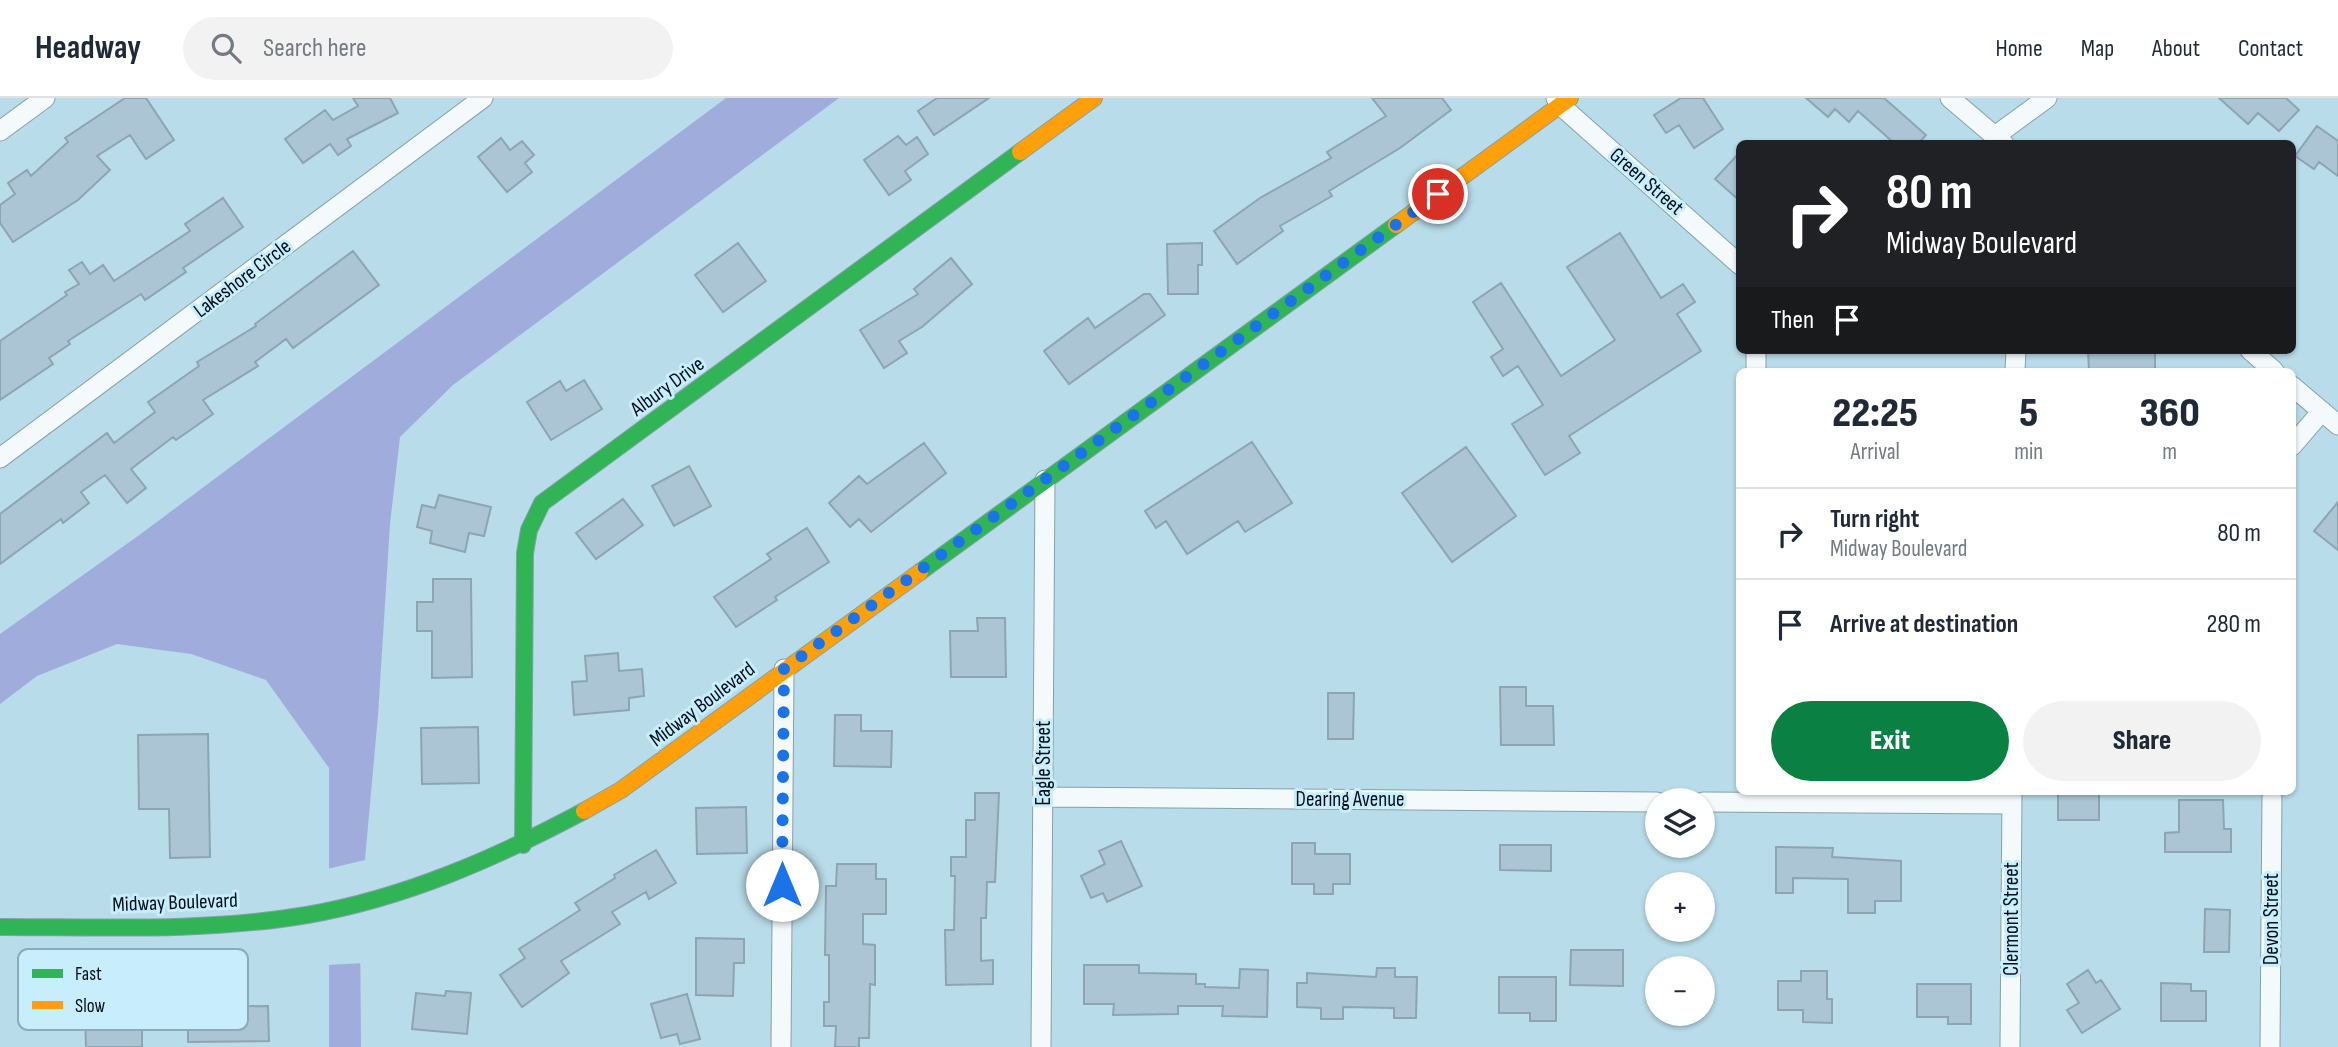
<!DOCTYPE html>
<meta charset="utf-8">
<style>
body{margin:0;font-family:"Sofia Sans Condensed",sans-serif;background:#f2f2f3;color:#1f2937;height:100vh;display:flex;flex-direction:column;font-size:26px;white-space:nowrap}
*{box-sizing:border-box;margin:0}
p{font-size:23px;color:#747a83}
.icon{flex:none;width:38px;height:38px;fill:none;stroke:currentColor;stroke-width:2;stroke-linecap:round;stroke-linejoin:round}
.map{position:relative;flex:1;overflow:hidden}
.side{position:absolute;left:1736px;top:270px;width:560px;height:427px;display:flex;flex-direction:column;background:#fff;border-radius:10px;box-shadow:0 2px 5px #0004}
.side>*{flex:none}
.banner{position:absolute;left:1736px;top:42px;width:560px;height:214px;border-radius:10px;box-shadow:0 2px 5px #0004;background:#202124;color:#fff;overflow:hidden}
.controls{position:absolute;left:1645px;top:690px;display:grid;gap:14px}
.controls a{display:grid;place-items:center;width:70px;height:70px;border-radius:50%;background:#fff;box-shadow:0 2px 5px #0004;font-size:35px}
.pin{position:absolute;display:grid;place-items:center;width:60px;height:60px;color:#fff;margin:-30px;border:4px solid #fff;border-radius:50%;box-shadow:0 2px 7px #0007}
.me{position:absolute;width:77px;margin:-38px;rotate:0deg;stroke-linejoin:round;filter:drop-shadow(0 0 5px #0008)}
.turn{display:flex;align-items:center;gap:24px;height:147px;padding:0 35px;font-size:32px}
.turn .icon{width:91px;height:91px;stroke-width:2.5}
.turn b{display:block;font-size:49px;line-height:60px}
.then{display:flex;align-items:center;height:66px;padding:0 35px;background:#0003;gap:14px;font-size:26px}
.eta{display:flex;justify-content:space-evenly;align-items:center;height:119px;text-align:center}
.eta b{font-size:42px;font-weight:800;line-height:49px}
.button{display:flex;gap:14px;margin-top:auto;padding:14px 35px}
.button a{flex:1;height:80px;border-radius:42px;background:#0b8043;color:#fff;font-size:28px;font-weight:800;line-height:80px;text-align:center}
.button a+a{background:#f2f2f3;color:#1f2937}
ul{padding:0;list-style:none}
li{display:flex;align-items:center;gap:21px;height:91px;padding:0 35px;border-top:2px solid #e0e1e3}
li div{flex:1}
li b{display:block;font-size:26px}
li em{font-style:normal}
header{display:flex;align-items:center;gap:42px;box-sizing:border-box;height:98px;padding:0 35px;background:#fff;border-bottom:2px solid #e0e1e3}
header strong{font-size:33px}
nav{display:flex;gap:38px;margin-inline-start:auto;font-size:24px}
.search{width:490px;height:63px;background:#f2f2f3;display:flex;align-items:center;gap:18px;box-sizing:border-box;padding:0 24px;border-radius:38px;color:#747a83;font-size:26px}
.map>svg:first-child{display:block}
.water{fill:#a0acdb}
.pier{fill:#b8dce9}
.building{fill:#abc5d4;stroke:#8da5b1;stroke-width:2}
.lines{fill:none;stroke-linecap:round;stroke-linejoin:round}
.street-casing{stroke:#85a1ab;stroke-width:21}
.fast-casing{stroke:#85a1ab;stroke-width:18}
.slow-casing{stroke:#85a1ab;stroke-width:18}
.street{stroke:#f4fafc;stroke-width:19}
.fast{stroke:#30b455;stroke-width:16}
.slow{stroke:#ff9f0a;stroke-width:16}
.route{stroke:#1a73e8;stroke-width:12;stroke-dasharray:0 21.6}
.labels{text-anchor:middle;stroke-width:6;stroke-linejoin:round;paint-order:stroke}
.street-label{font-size:21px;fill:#000f18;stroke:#c8eefd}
.key{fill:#c8eefd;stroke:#8cabb8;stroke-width:2}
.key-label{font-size:19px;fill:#000f18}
</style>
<header>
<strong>Headway</strong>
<div class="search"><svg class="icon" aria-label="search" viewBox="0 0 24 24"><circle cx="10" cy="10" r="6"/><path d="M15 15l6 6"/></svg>Search here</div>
<nav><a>Home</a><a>Map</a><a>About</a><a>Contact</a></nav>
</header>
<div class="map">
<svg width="2338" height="949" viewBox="0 0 2338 949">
<rect width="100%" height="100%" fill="#b8dce9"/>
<!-- water -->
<path class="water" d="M 726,0 L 839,0 L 453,287 L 400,339 L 390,426 L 378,617 L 360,817 L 361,949 L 329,949 L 329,670 L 266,582 L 191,556 L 117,546 L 37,578 L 0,606 L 0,536 L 138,438 Z"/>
<!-- pier -->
<path class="pier" d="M 369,761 L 364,817 L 365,865 L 327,867 L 327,771 Z"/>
<!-- building -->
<path class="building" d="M 125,0 L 146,0 L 174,42 L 146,61 L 130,37 L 97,58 L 110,72 L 78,102 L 13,144 L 0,125 L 0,107 L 15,96 L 8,85 L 27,72 L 31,78 L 68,44 L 65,40 Z
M 353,0 L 390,0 L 398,15 L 347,41 L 351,48 L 338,57 L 330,46 L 303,65 L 285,41 L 325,12 L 333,22 L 358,8 Z
M 937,0 L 989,0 L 934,37 L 918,13 Z
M 1372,0 L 1442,0 L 1451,12 L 1400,50 L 1329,93 L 1332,98 L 1280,128 L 1283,133 L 1237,166 L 1214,133 L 1260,100 L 1331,60 L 1327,54 L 1386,18 Z
M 1681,0 L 1703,0 L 1723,31 L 1694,50 L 1679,27 L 1666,35 L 1654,17 Z
M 1806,0 L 1884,0 L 1926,37 L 1918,46 L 1895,46 L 1858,13 L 1849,24 L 1835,11 L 1828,19 Z
M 2219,0 L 2286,0 L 2299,12 L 2279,33 L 2258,15 L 2248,26 Z
M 2317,28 L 2338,43 L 2338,78 L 2319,64 L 2314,71 L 2295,58 Z
M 898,38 L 906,47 L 917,39 L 928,56 L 905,73 L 911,82 L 889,97 L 864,62 Z
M 501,40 L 510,52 L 522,43 L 534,57 L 525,65 L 532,74 L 507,94 L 478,59 Z
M 1740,54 L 1740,103 L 1715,81 Z
M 223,100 L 243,129 L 183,170 L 186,174 L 145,202 L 141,196 L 68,243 L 70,246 L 49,260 L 53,266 L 0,302 L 0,243 L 67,197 L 65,194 L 79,186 L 69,172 L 82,164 L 90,176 L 103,167 L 114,183 L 190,133 L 185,126 Z
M 1620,135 L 1661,200 L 1683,186 L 1695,204 L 1677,216 L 1701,253 L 1569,338 L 1580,355 L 1545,377 L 1512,326 L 1543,307 L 1518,268 L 1503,278 L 1491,259 L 1503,251 L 1473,204 L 1501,185 L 1561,278 L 1615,242 L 1567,169 Z
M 738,145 L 766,183 L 723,214 L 695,177 Z
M 1202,145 L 1202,167 L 1198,167 L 1198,196 L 1168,196 L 1167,146 Z
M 353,153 L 379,187 L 293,250 L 286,241 L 255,264 L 258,268 L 203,302 L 213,316 L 176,342 L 173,339 L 131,371 L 146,390 L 127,405 L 105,377 L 81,394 L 89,405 L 63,425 L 61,421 L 0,466 L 0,416 L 107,335 L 114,345 L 155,314 L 148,304 L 199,268 L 197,264 L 256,228 L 255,226 Z
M 951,160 L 972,186 L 922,229 L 899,243 L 907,255 L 884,270 L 860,232 L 918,196 L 914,191 Z
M 1144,196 L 1150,196 L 1165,217 L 1069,286 L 1044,253 L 1088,220 L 1095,230 Z
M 2088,252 L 2155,252 L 2155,272 L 2089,273 Z
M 584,282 L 602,311 L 551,342 L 527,304 L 560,283 L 566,293 Z
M 1252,344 L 1292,405 L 1245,434 L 1238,423 L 1187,456 L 1166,423 L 1156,430 L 1145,413 Z
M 924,345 L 946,375 L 871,434 L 859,421 L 850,429 L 829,405 L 859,378 L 867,386 Z
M 1466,349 L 1516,418 L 1452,464 L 1402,395 Z
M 689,368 L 711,408 L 674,428 L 652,388 Z
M 439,397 L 491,409 L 484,438 L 469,435 L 465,454 L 430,445 L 432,433 L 417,429 L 422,407 L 435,410 Z
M 623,401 L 643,427 L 596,461 L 576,435 Z
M 2338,404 L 2338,452 L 2314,433 Z
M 807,430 L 829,464 L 775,499 L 777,502 L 736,529 L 714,499 L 771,461 L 767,456 Z
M 433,481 L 471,481 L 472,579 L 432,580 L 432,533 L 417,533 L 417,504 L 433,504 Z
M 977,520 L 1005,520 L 1006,579 L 951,579 L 950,533 L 978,533 Z
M 618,555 L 619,573 L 642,571 L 644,598 L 629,600 L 629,612 L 574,617 L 572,584 L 587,583 L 585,558 Z
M 1500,589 L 1526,589 L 1526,608 L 1553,608 L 1554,647 L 1501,647 Z
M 1328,595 L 1354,595 L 1353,641 L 1328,641 Z
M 835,617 L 861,617 L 861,633 L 892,633 L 891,669 L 834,668 Z
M 478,629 L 479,685 L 422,686 L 421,630 Z
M 208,636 L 210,759 L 170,760 L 169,711 L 139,711 L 138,637 Z
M 2058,693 L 2099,693 L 2099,722 L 2058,722 Z
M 975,695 L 999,695 L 995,784 L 987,784 L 986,820 L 981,820 L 981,863 L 993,862 L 993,886 L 946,887 L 945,832 L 954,832 L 955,778 L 951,778 L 951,759 L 966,759 L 966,722 L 975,722 Z
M 2179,702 L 2223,702 L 2224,731 L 2231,731 L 2231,754 L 2165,754 L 2165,735 L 2179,734 Z
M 746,709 L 747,755 L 697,756 L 696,710 Z
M 1121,743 L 1142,788 L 1107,804 L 1103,795 L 1091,800 L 1081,778 L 1105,766 L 1099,753 Z
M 1292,745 L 1315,745 L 1315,756 L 1350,756 L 1350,786 L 1333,786 L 1333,796 L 1314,796 L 1314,786 L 1292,786 Z
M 1500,747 L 1551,747 L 1551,773 L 1500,772 Z
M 1776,749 L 1833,750 L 1832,759 L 1901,763 L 1901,803 L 1875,803 L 1875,815 L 1848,815 L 1848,781 L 1793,780 L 1793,795 L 1776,795 Z
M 656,752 L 676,785 L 649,801 L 646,794 L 612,814 L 620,826 L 561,863 L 569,875 L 522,909 L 500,877 L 525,860 L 519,851 L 580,812 L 575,805 L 615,780 L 614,777 Z
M 837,766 L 876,766 L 876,781 L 886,781 L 886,816 L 863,816 L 863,846 L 875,847 L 875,887 L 870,886 L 869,940 L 859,940 L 859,949 L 835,949 L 836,928 L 824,928 L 824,904 L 829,904 L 829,857 L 825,857 L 826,788 L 836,788 Z
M 2205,811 L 2230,812 L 2229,854 L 2204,854 Z
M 696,840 L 744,841 L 744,865 L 734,865 L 733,898 L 696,897 Z
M 1571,852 L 1623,852 L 1623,888 L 1570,887 Z
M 1084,867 L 1139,867 L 1139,875 L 1196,876 L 1196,886 L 1205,886 L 1205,889 L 1239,890 L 1240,871 L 1268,872 L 1267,919 L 1222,918 L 1223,908 L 1178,908 L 1178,916 L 1113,917 L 1114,906 L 1084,906 Z
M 1377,870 L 1395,870 L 1395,879 L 1417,879 L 1416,920 L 1394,920 L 1394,910 L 1343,909 L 1343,921 L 1321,921 L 1321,910 L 1297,909 L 1297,885 L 1307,885 L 1307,875 L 1376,879 Z
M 2088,872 L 2096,885 L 2101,882 L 2120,911 L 2082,935 L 2067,912 L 2079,905 L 2067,886 Z
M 1801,873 L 1827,873 L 1827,901 L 1832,901 L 1832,925 L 1803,924 L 1803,912 L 1778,912 L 1778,883 L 1801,883 Z
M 1499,879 L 1556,879 L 1556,923 L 1530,923 L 1530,915 L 1499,915 Z
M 2161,885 L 2191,886 L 2191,893 L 2206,893 L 2206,923 L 2161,923 Z
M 1917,886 L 1971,886 L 1971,926 L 1948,926 L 1948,919 L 1917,919 Z
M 446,893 L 471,895 L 467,936 L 412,931 L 416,895 L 445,898 Z
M 687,896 L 700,941 L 680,946 L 677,936 L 661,940 L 651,906 Z
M 268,908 L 269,943 L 188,944 L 188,931 L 142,931 L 142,949 L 86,949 L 85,916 L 166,914 L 165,909 Z"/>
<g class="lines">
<defs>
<path id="street" d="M 1556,0 L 1560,7 L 1740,167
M 1950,0 L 2004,46
M 0,33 L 45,0
M 1995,38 L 2047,0
M 2250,252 L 2274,273
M 1756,273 L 1756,252
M 2015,273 L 2016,252
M 2292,288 L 2338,327
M 2292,348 L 2322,313
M 0,360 L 483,0
M 1043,699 L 1657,704
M 1703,704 L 2012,706
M 781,949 L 784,571
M 1041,949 L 1045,382
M 2010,949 L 2012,694
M 2270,949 L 2272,693"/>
<path id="fast" d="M 920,474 L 1396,127
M 523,747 L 525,455 L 529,432 L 542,405 L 1020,54
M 0,829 C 102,829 206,834 307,817 C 405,800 496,760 584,713"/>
<path id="slow" d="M 1020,54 L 1094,0
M 1396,127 L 1570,0
M 584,713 L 621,692 L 920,474"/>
</defs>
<!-- street casing -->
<use href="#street" class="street-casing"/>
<!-- fast casing -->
<use href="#fast" class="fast-casing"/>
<!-- slow casing -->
<use href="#slow" class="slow-casing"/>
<!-- street -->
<use href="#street" class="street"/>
<!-- fast -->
<use href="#fast" class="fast"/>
<!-- slow -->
<use href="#slow" class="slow"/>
</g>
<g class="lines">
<!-- route -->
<path class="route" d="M 782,787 L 784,571 L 1438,96"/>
</g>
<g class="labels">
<!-- street labels -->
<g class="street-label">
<text transform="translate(1647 83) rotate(41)" y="7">Green Street</text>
<text transform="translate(242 180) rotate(-37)" y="7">Lakeshore Circle</text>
<text transform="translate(667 288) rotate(-36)" y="7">Albury Drive</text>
<text transform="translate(702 606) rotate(-37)" y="7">Midway Boulevard</text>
<text transform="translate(1043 665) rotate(-90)" y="7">Eagle Street</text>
<text x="1350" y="708">Dearing Avenue</text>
<text transform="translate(175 804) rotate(-2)" y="7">Midway Boulevard</text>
<text transform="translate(2011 821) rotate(-90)" y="7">Clermont Street</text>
<text transform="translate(2271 821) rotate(-90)" y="7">Devon Street</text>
</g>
</g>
<!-- legend -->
<rect x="18" y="851" width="230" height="81" rx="10" class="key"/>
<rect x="32" y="871" width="31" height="9" fill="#30b455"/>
<rect x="32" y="903" width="31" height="8" fill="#ff9f0a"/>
<g class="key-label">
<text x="75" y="882">Fast</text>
<text x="75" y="914">Slow</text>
</g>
</svg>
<div class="controls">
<a><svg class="icon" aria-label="layers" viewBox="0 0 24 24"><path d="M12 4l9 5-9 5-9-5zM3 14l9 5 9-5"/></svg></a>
<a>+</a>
<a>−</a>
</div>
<div class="pin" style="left:1438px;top:96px;background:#d93025"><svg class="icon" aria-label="arrive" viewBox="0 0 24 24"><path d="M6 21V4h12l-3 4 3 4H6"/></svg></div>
<svg class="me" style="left:782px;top:787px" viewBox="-20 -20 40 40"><circle r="19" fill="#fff"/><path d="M0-13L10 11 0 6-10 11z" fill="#1a73e8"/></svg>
<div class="banner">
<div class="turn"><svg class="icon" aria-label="right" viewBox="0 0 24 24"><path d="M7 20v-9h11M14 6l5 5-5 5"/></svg><div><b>80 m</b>Midway Boulevard</div></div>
<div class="then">Then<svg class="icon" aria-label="arrive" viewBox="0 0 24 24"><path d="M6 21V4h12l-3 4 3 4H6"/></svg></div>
</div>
<section class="side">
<div class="eta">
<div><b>22:25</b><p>Arrival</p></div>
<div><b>5</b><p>min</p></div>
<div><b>360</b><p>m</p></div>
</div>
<ul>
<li><svg class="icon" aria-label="right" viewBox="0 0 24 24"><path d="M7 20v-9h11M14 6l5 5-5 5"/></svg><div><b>Turn right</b><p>Midway Boulevard</p></div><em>80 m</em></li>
<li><svg class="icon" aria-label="arrive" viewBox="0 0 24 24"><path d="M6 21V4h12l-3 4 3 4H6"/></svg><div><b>Arrive at destination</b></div><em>280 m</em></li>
</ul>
<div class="button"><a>Exit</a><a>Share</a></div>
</section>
</div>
